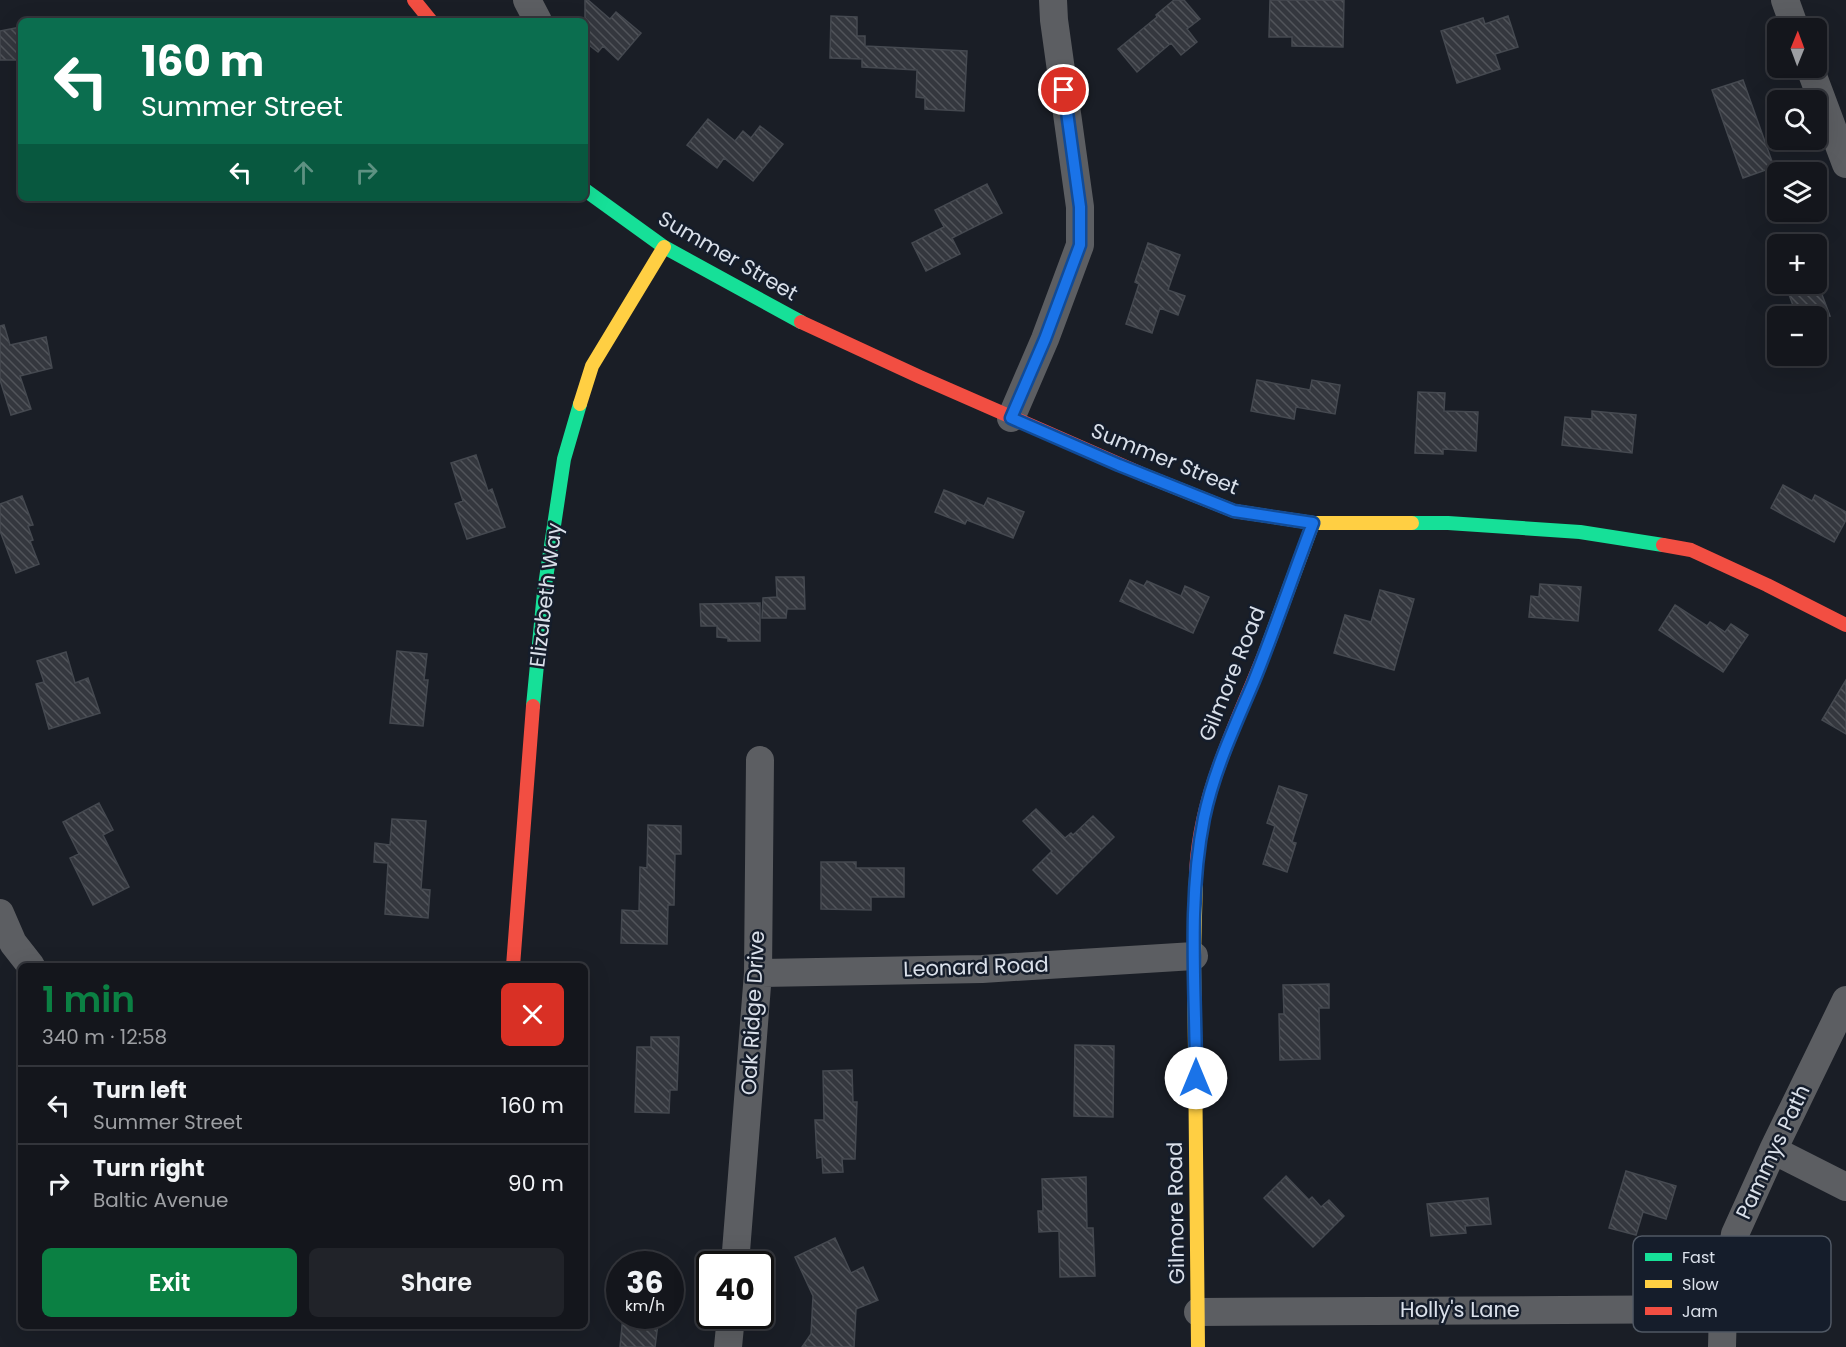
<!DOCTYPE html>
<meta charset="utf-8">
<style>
body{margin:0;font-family:Poppins,sans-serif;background:#212329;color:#f1f3f6;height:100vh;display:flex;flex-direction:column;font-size:22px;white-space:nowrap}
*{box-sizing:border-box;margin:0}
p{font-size:20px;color:#9d9fa3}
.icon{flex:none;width:33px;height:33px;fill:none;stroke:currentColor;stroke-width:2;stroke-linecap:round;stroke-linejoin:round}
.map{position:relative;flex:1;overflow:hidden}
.side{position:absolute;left:18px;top:963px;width:570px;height:366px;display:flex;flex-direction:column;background:#14161c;border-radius:9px;box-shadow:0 6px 24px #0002,0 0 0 2px #33353b}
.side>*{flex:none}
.top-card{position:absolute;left:18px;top:18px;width:570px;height:183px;border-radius:9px;box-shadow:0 6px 24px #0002,0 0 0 2px #33353b;background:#0b6e4f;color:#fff;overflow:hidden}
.needle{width:39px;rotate:1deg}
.tools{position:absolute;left:1767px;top:18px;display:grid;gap:12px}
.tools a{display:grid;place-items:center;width:60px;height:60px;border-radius:9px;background:#14161c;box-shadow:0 6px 24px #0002,0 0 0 2px #33353b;font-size:30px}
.speed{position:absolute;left:606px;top:1251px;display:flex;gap:12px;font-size:30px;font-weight:700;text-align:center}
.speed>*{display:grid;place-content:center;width:78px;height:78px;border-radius:50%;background:#14161c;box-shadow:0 6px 24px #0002,0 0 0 2px #33353b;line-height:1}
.speed small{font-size:15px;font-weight:400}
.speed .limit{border:3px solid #111;border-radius:9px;background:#fff;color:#111}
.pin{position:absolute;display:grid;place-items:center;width:51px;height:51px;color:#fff;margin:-26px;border:3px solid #fff;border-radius:50%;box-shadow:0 2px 6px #0007}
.me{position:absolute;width:66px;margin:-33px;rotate:0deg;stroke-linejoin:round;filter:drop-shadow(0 0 4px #0008)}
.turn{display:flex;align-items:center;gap:21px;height:126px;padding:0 24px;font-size:27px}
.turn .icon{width:78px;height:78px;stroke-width:2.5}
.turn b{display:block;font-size:42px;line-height:51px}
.lanes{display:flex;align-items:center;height:57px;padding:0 24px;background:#0003;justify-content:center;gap:30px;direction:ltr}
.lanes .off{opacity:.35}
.round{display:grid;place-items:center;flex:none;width:63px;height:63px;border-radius:9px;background:#212329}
.overview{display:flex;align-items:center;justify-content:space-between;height:102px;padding:0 24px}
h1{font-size:36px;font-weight:600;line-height:45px;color:#0b8043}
.action{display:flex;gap:12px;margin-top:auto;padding:12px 24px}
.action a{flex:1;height:69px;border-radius:9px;background:#0b8043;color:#fff;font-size:24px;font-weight:600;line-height:69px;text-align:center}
.action a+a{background:#212329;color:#f1f3f6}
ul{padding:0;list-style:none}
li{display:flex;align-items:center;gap:18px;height:78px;padding:0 24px;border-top:2px solid #33353b}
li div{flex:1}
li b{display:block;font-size:22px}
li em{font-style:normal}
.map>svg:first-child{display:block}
.building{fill:url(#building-back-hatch);stroke:#454950;stroke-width:1.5}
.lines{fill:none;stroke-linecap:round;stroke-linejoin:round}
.street{stroke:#5c5e62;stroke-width:28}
.fast{stroke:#16e098;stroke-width:14}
.slow{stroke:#ffcf43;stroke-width:14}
.jam{stroke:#f24e42;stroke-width:14}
.route-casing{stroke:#114b97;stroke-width:15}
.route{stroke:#1a73e8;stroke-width:10}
.labels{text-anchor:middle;stroke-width:5;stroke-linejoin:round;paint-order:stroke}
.street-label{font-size:21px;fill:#dae0ea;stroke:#151d2b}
.key{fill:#151d2b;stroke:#505864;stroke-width:1.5}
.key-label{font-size:16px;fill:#dae0ea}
</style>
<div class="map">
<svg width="1846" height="1347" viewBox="0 0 1846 1347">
<defs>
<pattern id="building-back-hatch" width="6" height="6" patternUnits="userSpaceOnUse" patternTransform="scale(1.5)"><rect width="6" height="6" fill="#34373e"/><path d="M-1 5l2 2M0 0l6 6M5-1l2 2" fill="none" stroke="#51545a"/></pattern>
</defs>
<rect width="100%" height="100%" fill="#1a1e26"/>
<!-- building -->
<path class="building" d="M 585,0 L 588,0 L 610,19 L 616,12 L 641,33 L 618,60 L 603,46 L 598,52 L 585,42 Z
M 1174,0 L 1184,0 L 1200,19 L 1187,29 L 1197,42 L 1181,55 L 1171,43 L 1137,72 L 1118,49 L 1157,17 L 1156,15 Z
M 1270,0 L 1344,0 L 1343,47 L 1292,46 L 1292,37 L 1269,37 Z
M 831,16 L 857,17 L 857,36 L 865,36 L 865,46 L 967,51 L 964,111 L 925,109 L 925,98 L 916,97 L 917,70 L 862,67 L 862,59 L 830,58 Z
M 1508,16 L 1518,47 L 1495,54 L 1500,69 L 1457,83 L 1441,31 L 1483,18 L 1485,24 Z
M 21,27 L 21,60 L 0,60 L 0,31 Z
M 1743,80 L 1774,167 L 1743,178 L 1712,90 Z
M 708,119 L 735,141 L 743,131 L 751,138 L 760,126 L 783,144 L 753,181 L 724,158 L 717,168 L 687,145 Z
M 987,184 L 1002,213 L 952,238 L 960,254 L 926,271 L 912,243 L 944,227 L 935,210 Z
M 1148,243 L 1180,255 L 1168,290 L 1185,296 L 1178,315 L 1160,308 L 1152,333 L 1126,324 L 1139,284 L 1135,282 Z
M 1785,284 L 1818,284 L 1830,316 L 1797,316 Z
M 4,325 L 10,345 L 46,337 L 52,368 L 20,376 L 31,409 L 11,415 L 0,380 L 0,326 Z
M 1257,380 L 1310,390 L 1312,380 L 1340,385 L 1335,414 L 1296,407 L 1294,419 L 1251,411 Z
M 1418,392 L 1445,393 L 1444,411 L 1478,412 L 1476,451 L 1443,449 L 1443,454 L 1415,453 Z
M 1592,411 L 1636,415 L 1632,453 L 1562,445 L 1565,417 L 1592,419 Z
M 476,455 L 488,491 L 492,489 L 505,527 L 467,539 L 455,504 L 463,501 L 451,463 Z
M 1783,485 L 1812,501 L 1815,495 L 1846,512 L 1846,520 L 1834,542 L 1771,508 Z
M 944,490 L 984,506 L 988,498 L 1024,512 L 1013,538 L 967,520 L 965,524 L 935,512 Z
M 22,496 L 33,525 L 28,526 L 33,540 L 30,541 L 39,564 L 16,573 L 0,531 L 0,504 Z
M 776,577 L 804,577 L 805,609 L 787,609 L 786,618 L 762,618 L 763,598 L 777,597 Z
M 1130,580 L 1144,586 L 1147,581 L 1181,596 L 1185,586 L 1209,597 L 1193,633 L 1120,601 Z
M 1540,584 L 1581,587 L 1578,621 L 1529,617 L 1531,596 L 1539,597 Z
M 1380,590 L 1414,599 L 1394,670 L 1334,653 L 1345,615 L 1371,622 Z
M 760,603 L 760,641 L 728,641 L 728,638 L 717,637 L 717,626 L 701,626 L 700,604 Z
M 1675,605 L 1707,626 L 1710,622 L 1725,632 L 1731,624 L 1748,635 L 1723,672 L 1659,630 Z
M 397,651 L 427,654 L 424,680 L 428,680 L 423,726 L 390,723 Z
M 66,652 L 75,683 L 88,678 L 100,713 L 49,729 L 36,684 L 44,682 L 37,661 Z
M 1846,680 L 1846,734 L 1822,720 Z
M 1279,786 L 1307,795 L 1292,842 L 1296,843 L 1287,872 L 1263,864 L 1275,826 L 1267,823 Z
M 99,803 L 113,830 L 103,835 L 129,887 L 93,905 L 70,858 L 79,854 L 63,822 Z
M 1036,809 L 1065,838 L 1071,833 L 1073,835 L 1093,816 L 1114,837 L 1057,894 L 1033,870 L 1052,851 L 1023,821 Z
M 392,819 L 426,821 L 421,889 L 430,890 L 428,918 L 385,914 L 388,863 L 374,862 L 375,843 L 390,845 Z
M 648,825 L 681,826 L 681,854 L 675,854 L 674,905 L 668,905 L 667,944 L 621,943 L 622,910 L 639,911 L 640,867 L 647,868 Z
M 821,862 L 856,862 L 856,868 L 904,868 L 904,897 L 871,897 L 871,910 L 821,909 Z
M 1329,984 L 1329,1008 L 1319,1008 L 1320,1059 L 1280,1060 L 1279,1014 L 1284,1014 L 1283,985 Z
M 651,1037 L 679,1037 L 677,1090 L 670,1090 L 669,1113 L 635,1112 L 637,1047 L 651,1047 Z
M 1075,1045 L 1114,1046 L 1113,1117 L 1074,1116 Z
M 852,1070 L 853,1102 L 857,1102 L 855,1159 L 842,1159 L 843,1172 L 823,1173 L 822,1157 L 817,1158 L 815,1120 L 824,1120 L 823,1071 Z
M 1626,1171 L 1676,1186 L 1666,1219 L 1643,1212 L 1636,1235 L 1609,1228 Z
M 1286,1176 L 1309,1200 L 1312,1197 L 1321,1207 L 1329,1200 L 1344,1216 L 1313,1247 L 1264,1198 Z
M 1086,1177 L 1087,1228 L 1093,1228 L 1095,1276 L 1060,1277 L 1059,1231 L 1039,1232 L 1038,1211 L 1043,1211 L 1042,1179 Z
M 1488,1198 L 1491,1224 L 1465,1226 L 1466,1233 L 1431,1236 L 1427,1204 Z
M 835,1238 L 851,1273 L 863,1267 L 878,1300 L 856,1309 L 854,1347 L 802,1347 L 811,1334 L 813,1296 L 795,1257 Z
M 623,1316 L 659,1316 L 655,1347 L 620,1347 Z"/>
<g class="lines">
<!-- street -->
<path class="street" d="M 527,0 L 538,21
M 1785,0 L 1795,28
M 1810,68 L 1846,164
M 1011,418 L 1045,339 L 1080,245 L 1080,207 L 1054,20 L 1053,0
M 0,913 L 13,943 L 31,966
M 758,973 L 982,969 L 1194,956
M 1773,1150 L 1846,1187
M 735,1264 L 758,973 L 760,760
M 1198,1312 L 1723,1309
M 728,1347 L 731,1316
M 1722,1347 L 1723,1309 L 1735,1234 L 1773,1150 L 1846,1000"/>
<!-- fast -->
<path class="fast" d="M 585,190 L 664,247 L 801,322
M 1412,523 L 1448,523 L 1580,532 L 1663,545
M 533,706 L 544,592 L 564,459 L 580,404"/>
<!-- slow -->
<path class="slow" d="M 580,404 L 592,366 L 664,247
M 1144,475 L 1234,511 L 1313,523 L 1412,523
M 1269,642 L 1313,523
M 1196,876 L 1194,956 L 1198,1347"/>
<!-- jam -->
<path class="jam" d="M 414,0 L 431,21
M 801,322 L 920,377 L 1144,475
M 1663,545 L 1691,550 L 1767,585 L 1846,625
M 1196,876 C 1198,793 1240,718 1269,642
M 513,966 L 533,706"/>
</g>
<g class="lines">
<defs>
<path id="route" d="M 1064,90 L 1080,207 L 1080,245 L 1045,339 L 1011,418 L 1119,465 L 1234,511 L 1313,523 C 1293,575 1275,629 1254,681 C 1235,726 1214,770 1204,818 C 1187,903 1196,992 1196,1078"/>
</defs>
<!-- route casing -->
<use href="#route" class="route-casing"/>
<!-- route -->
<use href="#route" class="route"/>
</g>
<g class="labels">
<!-- street labels -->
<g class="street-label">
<text transform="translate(728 256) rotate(30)" y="7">Summer Street</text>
<text transform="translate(1165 459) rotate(22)" y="7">Summer Street</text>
<text transform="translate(546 595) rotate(-83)" y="7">Elizabeth Way</text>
<text transform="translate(1232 674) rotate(-68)" y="7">Gilmore Road</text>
<text transform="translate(976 967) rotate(-2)" y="7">Leonard Road</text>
<text transform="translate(753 1013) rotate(-87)" y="7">Oak Ridge Drive</text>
<text transform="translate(1773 1152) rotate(-65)" y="7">Pammys Path</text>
<text transform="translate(1176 1213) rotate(-91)" y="7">Gilmore Road</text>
<text x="1460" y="1317">Holly's Lane</text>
</g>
</g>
<!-- legend -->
<rect x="1633" y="1236" width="198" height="96" rx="9" class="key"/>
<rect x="1645" y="1253" width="27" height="8" fill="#16e098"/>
<rect x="1645" y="1280" width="27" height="8" fill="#ffcf43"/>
<rect x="1645" y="1307" width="27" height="8" fill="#f24e42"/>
<g class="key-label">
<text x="1682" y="1263">Fast</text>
<text x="1682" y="1290">Slow</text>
<text x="1682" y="1317">Jam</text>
</g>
</svg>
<div class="tools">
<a><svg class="needle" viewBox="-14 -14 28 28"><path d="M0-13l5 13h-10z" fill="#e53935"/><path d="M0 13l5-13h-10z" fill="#9d9fa3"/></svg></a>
<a><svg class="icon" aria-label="search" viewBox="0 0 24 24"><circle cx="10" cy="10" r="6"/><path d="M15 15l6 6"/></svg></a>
<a><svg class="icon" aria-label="layers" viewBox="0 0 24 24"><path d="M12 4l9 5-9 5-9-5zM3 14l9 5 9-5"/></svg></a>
<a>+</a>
<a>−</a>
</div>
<div class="speed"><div>36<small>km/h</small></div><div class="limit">40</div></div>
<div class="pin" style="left:1064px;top:90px;background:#d93025"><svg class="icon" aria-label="arrive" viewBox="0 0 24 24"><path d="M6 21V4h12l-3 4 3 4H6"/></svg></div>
<svg class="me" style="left:1196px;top:1078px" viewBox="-20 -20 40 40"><circle r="19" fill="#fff"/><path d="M0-13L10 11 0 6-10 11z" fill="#1a73e8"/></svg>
<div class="top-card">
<div class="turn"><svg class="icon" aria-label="left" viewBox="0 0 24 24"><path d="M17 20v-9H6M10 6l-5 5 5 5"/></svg><div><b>160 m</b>Summer Street</div></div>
<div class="lanes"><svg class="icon" aria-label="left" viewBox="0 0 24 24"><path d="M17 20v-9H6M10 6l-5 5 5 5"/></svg><svg class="icon off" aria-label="ahead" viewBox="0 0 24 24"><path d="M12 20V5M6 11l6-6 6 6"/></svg><svg class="icon off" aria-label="right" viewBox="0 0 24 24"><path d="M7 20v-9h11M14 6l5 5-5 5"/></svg></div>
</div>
<section class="side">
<div class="overview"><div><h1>1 min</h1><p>340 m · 12:58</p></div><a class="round" style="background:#d93025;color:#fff"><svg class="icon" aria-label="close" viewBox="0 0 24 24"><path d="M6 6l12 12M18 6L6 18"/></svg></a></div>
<ul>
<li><svg class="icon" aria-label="left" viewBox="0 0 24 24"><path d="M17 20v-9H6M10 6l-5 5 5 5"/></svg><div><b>Turn left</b><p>Summer Street</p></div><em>160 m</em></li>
<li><svg class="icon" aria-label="right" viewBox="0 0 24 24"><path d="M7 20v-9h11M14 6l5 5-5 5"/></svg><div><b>Turn right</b><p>Baltic Avenue</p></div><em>90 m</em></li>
</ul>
<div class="action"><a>Exit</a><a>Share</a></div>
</section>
</div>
